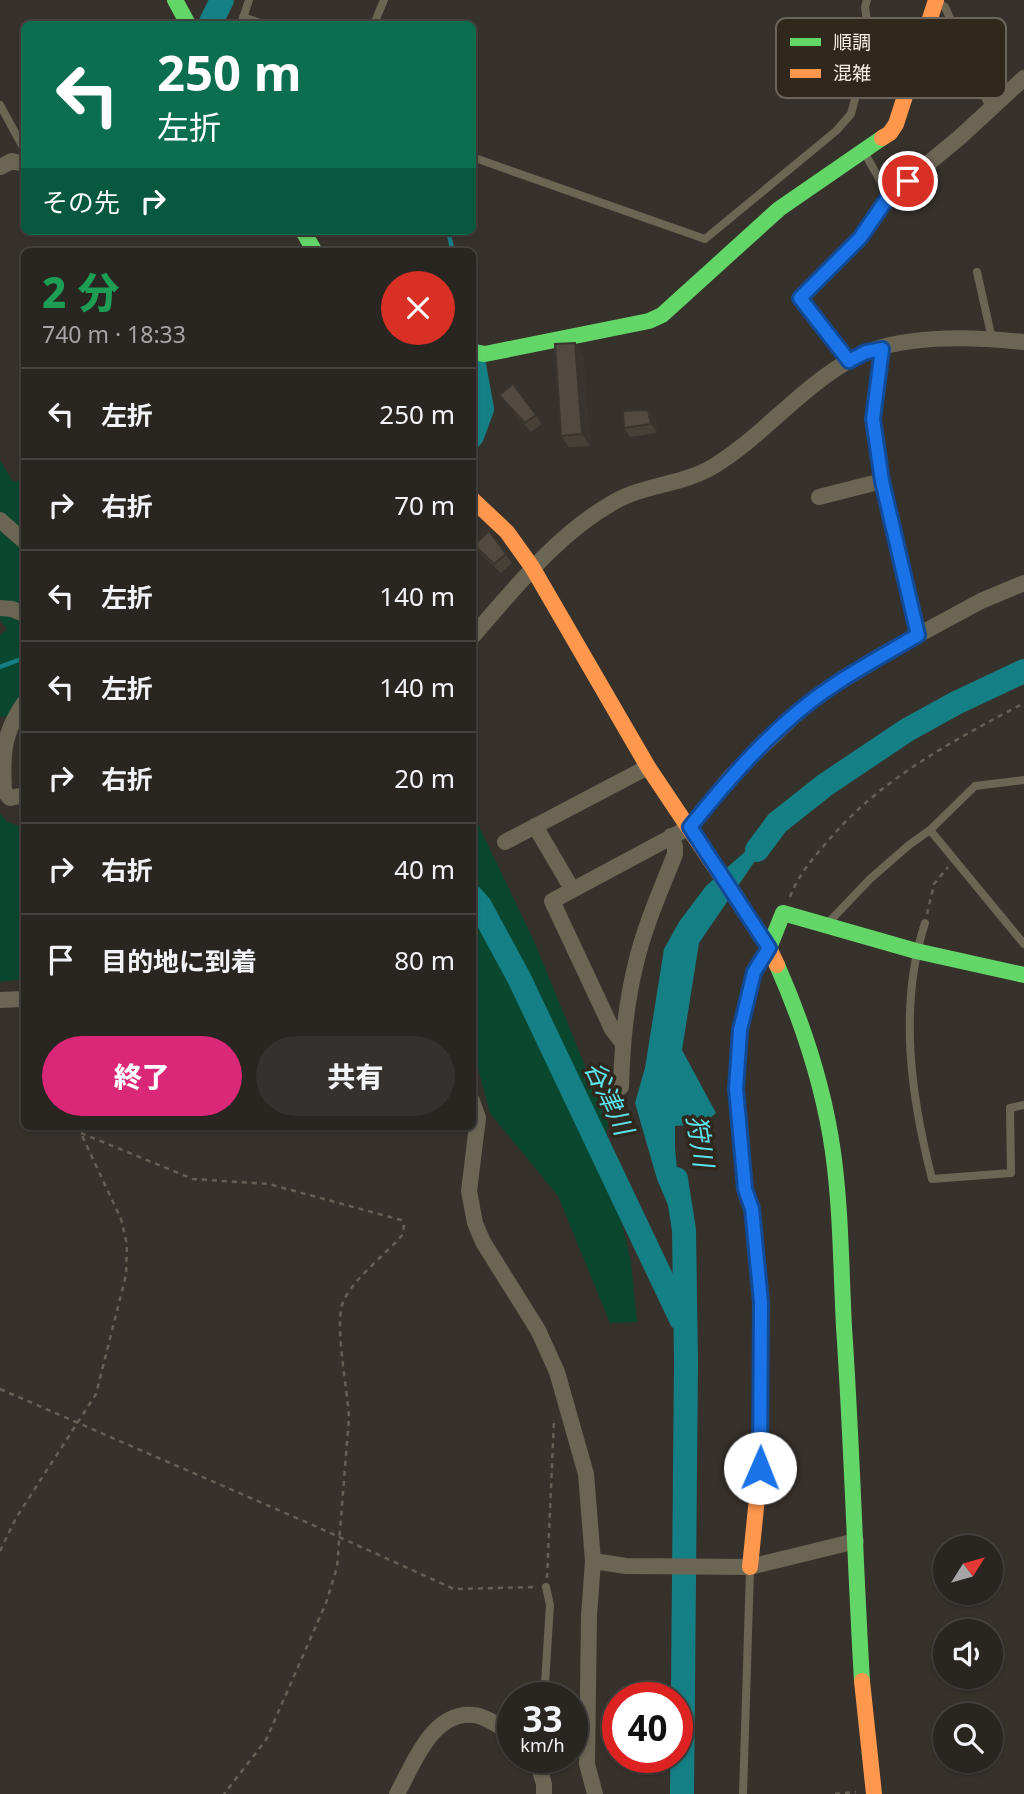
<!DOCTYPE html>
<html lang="ja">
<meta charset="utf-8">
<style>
body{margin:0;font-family:"Noto Sans","Noto Sans JP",sans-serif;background:#35312e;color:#f1f3f6;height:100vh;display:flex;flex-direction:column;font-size:26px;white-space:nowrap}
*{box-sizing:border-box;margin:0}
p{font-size:23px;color:#a5a5a5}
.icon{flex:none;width:38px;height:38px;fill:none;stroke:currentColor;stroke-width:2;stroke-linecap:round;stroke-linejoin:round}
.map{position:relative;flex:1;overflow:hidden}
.drawer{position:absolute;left:21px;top:248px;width:455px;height:882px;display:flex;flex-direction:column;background:#292521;border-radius:10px;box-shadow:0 2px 5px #0004,0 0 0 2px #45423f}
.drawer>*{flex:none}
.banner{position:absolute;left:21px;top:21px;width:455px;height:214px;border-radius:10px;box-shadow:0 2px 5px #0004,0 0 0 2px #45423f;background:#0b6e4f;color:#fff;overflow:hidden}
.needle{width:46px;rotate:53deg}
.controls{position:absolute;left:933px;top:1535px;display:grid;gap:14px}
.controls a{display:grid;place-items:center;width:70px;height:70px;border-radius:50%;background:#292521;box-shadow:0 2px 5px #0004,0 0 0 2px #45423f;font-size:35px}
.speed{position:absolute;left:497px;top:1682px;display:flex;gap:14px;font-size:35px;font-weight:700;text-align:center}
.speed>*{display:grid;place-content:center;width:91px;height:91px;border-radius:50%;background:#292521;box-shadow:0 2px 5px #0004,0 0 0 2px #45423f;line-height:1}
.speed small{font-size:18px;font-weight:400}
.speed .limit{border:10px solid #d22;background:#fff;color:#111}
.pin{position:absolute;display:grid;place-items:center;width:60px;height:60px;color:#fff;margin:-30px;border:4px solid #fff;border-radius:50%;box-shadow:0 2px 7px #0007}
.me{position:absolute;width:77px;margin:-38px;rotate:1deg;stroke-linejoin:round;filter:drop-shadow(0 0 5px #0008)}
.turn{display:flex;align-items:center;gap:24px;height:147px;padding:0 21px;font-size:32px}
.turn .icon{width:91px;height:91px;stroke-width:2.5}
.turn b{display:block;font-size:49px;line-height:60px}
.then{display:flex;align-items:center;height:66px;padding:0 21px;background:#0003;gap:14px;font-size:26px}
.round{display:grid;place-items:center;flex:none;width:74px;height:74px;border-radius:37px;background:#35312e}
.summary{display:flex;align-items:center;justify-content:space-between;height:119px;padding:0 21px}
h1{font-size:42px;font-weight:800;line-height:52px;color:#1e9e55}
.primary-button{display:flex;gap:14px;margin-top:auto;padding:14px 21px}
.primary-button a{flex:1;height:80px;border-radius:42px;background:#db2777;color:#fff;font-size:28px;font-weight:800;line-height:80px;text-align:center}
.primary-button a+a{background:#35312e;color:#f1f3f6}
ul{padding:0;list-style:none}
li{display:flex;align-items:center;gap:21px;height:91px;padding:0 21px;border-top:2px solid #45423f}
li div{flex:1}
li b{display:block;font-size:26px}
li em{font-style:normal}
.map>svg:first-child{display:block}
.green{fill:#0a472f}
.water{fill:#147f84}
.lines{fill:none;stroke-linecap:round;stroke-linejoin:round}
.stream{stroke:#147f84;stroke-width:4.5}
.river{stroke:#147f84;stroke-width:24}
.path{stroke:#656054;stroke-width:2.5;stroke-dasharray:5 5;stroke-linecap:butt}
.lane{stroke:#6b6554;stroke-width:8}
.street{stroke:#6b6554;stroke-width:16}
.fast{stroke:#63d668;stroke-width:16}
.slow{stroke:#ff974d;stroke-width:16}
.wall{fill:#474037}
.shaded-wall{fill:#39342d}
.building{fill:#524a40;stroke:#39342d;stroke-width:2}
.route-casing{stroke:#114b97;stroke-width:18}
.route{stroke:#1a73e8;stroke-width:12}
.labels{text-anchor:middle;stroke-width:7;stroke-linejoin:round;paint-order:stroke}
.water-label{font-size:26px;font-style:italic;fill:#5be4eb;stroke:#30281d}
.key{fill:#30281d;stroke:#6b645a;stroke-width:2}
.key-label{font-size:19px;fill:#f4efe8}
</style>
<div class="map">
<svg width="1024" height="1794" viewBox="0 0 1024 1794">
<rect width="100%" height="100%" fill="#37312c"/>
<!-- green -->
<path class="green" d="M 0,460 L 13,482 L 24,479 L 24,715 L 0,717 L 0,635 L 7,629 L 0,620 Z
M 0,813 L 6,821 L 24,828 L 24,979 L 0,982 Z
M 473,814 L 534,941 L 608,1122 L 605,1149 L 631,1262 L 637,1322 L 610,1323 L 558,1196 L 490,1113 L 473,1050 Z"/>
<!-- water -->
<path class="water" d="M 785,817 L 699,943 L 682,1050 L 716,1113 L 703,1124 L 675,1126 L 675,1148 L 684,1243 L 657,1179 L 635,1103 L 645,1068 L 664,949 L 679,922 L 706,886 Z"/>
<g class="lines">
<!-- stream -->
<path class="stream" d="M 448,231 L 453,252
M 0,667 L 24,658"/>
<!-- river -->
<path class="river" d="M 210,24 L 222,0
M 472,354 L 482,409 L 472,436
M 757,850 L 777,823 L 825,785 L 907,730 L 956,703 L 1024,671
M 472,897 L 480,906 L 519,978 L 681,1319
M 676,1179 L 684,1230 L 686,1362 L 682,1794"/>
<!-- path -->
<path class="path" d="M 790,897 C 797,878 809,863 822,848 C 876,781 949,743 1024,703
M 927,914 L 934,884 L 948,867
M 81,1133 L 193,1179 L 269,1184 L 401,1220 L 404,1224 L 403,1234 L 398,1240 C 382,1257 354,1279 344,1300 C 333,1321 348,1390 349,1418 L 337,1567 L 326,1603 L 266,1740 L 224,1794
M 0,1389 L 306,1522 L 454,1589 L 534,1587
M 0,1551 L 16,1518 L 96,1394 L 126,1275 L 127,1244 L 121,1219 L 78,1127
M 547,1578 L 554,1421
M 835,1794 L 856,1792"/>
<!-- lane -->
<path class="lane" d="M 938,2 L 945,7 L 990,108
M 243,17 L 263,24
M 241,24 L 249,0
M 374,24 L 384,0
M 0,105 L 24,149
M 864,152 L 889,196
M 472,157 L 705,239 L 836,131 L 851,114 L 870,42 L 865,7 L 867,0
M 977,272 L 992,339
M 930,830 L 1024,944
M 829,922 L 870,879 L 909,845 L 930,830 L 975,786 L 1024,780
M 925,923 C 898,1006 911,1097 932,1179 L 1011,1173 L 1010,1108 L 1024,1105
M 544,1698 L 550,1605 L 546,1587
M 743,1794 L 750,1570"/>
<!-- street -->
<path class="street" d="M 0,167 L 12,161 L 24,164
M 882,349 L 873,419 L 882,481 L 918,635
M 849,361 L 800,298 L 860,238 L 889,196 L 960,137 L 1024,78
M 819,497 L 882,481
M 0,520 L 24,541
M 0,608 L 12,609 L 24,614
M 472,637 C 515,588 557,534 614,502 C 645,484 683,485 714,466 C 763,436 801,387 852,359 C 899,333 972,337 1024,342
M 24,703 C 3,733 2,755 4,791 L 10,798 L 24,795
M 535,826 L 572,889
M 505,842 L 648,767
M 0,1000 L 24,999
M 622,1042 L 612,1029 L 552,901 L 690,827 L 730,777 L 806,705 L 831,687 L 918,635 L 981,601 L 1024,583
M 621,1087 C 622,1045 626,1003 636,963 C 645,925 661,890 675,854 L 675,846 L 671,836
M 472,1101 L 478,1118 L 469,1191 L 475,1223 L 483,1242 L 538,1330 L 557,1372 L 586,1474 L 593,1561 L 589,1616 L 587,1764 L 595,1794
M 593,1561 L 626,1566 L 750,1567 L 856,1541
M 536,1757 L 544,1784 L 544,1794
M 397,1794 C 413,1765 432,1711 473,1715 C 487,1716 501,1728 513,1735"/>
<!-- fast -->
<path class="fast" d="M 175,0 L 188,24
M 303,231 L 315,252
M 472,352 L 485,354 L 649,321 L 662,315 L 779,209 L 882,138
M 777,965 C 803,1024 824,1088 833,1152 C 841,1209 841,1269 844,1327 C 852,1445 855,1563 862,1681
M 739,1043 L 740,1030 L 754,972 L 769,948 L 783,913 L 916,951 L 1024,975"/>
<!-- slow -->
<path class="slow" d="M 882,138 L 890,133 L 896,124 L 936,0
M 472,499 L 507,532 L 532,567 L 648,767 L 769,948 L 777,965
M 739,1043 L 736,1089 L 745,1189 L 752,1208 L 761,1302 L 760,1468 L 750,1567
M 862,1681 L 874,1794"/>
</g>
<!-- wall -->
<path class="wall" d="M 583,355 L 590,446 L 569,447 L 561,436 Z
M 513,384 L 542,424 L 531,432 L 506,404 L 499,395 Z
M 655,419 L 657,433 L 630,437 L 624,428 Z
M 489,531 L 512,563 L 501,573 L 481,554 L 474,545 Z"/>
<!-- shaded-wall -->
<path class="shaded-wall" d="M 575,343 L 583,355 L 590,446 L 582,434 Z
M 648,410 L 655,419 L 657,433 L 651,424 Z"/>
<!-- building -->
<path class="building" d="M 575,343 L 582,434 L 561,436 L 555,344 Z
M 513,384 L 536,415 L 525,423 L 499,395 Z
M 648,410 L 651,424 L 624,428 L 623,411 Z
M 489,531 L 506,554 L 494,564 L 474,545 Z
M 24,757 L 24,770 L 19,759 Z"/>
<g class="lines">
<defs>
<path id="route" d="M 760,1468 L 761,1302 L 752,1209 L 745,1189 L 736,1089 L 740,1030 L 754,972 L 769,948 L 690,827 C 730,777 777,723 831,687 C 859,668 889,652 918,635 L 882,481 L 873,419 L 882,349 L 866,352 L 849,361 L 800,298 L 860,238 L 889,196 L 908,181"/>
</defs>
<!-- route casing -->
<use href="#route" class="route-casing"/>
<!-- route -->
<use href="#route" class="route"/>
</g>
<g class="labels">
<!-- water labels -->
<g class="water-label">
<text transform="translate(609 1098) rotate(65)" y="9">谷津川</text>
<text transform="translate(700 1141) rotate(81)" y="9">狩川</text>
</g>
</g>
<!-- legend -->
<rect x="776" y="18" width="230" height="80" rx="10" class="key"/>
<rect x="790" y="38" width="31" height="8" fill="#63d668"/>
<rect x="790" y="69" width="31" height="9" fill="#ff974d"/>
<g class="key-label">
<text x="833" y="49">順調</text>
<text x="833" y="80">混雑</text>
</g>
</svg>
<div class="controls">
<a><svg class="needle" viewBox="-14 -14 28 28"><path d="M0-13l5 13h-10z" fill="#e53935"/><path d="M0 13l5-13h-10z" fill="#a5a5a5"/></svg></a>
<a><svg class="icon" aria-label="sound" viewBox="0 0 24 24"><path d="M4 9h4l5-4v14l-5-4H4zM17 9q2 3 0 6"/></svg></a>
<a><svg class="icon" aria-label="search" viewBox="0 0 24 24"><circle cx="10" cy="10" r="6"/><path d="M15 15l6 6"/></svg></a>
</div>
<div class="speed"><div>33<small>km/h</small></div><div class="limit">40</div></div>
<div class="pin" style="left:908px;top:181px;background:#d93025"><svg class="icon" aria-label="arrive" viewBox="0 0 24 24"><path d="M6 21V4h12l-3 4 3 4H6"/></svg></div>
<svg class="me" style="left:760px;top:1468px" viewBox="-20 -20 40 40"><circle r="19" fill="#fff"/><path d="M0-13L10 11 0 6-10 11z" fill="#1a73e8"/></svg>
<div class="banner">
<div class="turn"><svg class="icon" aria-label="left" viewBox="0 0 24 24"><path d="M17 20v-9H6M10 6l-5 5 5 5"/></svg><div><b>250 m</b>左折</div></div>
<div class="then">その先<svg class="icon" aria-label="right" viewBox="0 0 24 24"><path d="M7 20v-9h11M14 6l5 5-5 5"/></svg></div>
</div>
<section class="drawer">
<div class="summary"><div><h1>2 分</h1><p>740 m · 18:33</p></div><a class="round" style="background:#d93025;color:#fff"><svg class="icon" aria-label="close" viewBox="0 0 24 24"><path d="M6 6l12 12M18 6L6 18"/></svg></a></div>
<ul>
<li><svg class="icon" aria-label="left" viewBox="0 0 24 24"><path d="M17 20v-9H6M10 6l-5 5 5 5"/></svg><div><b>左折</b></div><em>250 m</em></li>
<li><svg class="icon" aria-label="right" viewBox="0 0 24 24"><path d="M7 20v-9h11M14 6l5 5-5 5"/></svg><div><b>右折</b></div><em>70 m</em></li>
<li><svg class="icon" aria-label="left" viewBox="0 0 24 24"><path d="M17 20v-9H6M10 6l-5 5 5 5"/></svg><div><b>左折</b></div><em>140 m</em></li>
<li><svg class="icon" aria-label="left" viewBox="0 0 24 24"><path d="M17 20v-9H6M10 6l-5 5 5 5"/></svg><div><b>左折</b></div><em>140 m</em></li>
<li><svg class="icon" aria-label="right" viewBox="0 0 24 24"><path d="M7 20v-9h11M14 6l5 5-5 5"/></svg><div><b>右折</b></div><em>20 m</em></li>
<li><svg class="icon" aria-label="right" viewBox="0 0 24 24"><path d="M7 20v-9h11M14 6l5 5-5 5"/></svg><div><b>右折</b></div><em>40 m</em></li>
<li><svg class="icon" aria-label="arrive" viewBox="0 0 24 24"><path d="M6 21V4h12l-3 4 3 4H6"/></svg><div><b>目的地に到着</b></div><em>80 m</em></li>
</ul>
<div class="primary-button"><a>終了</a><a>共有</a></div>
</section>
</div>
